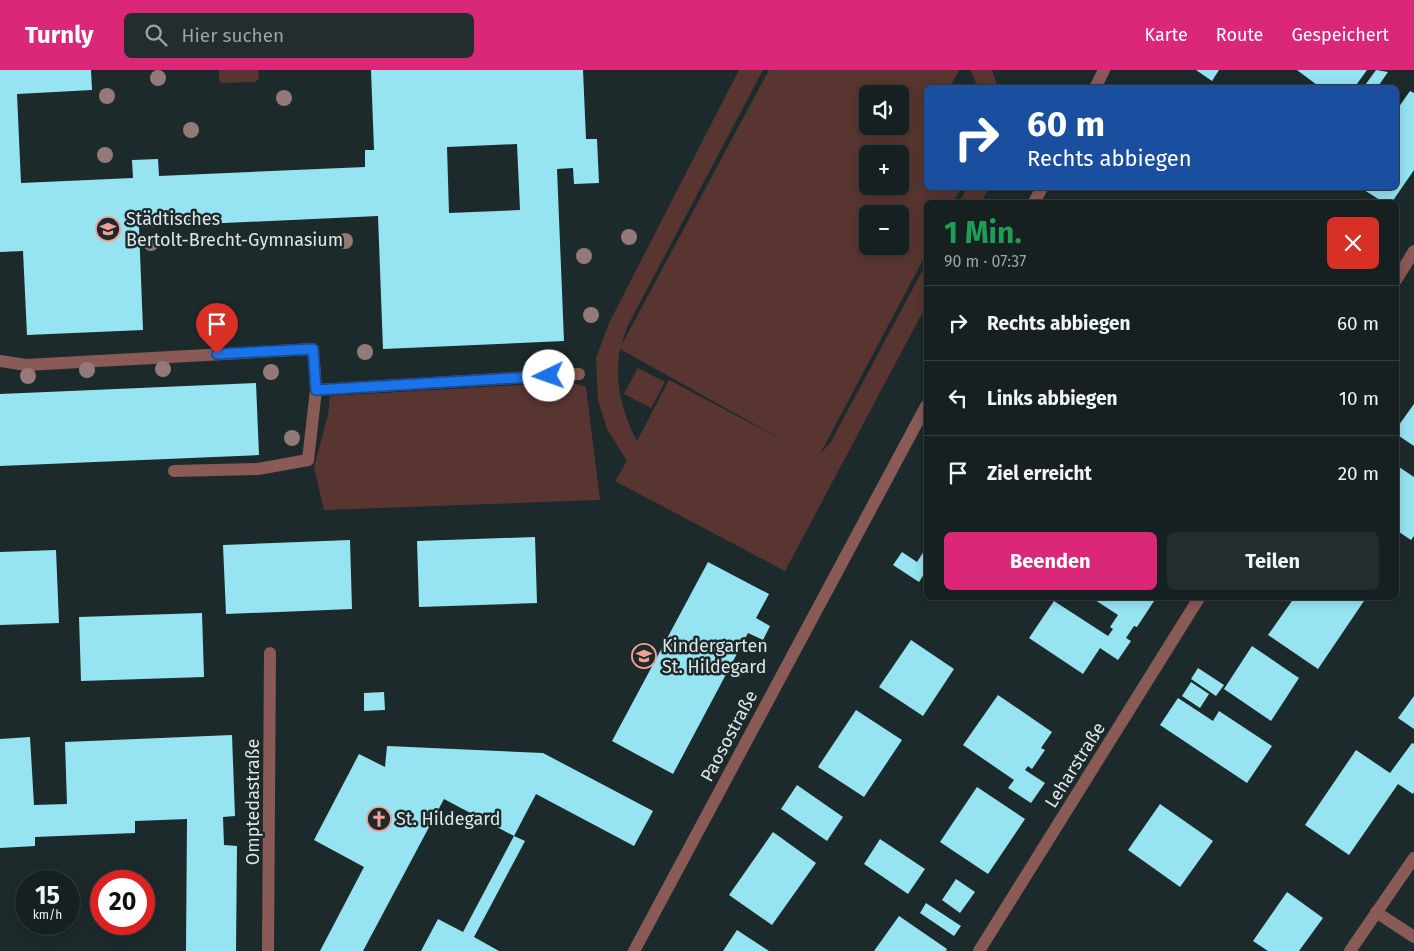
<!DOCTYPE html>
<html lang="de">
<meta charset="utf-8">
<style>
body{margin:0;font-family:"Fira Sans",sans-serif;background:#232d2e;color:#f1f3f6;height:100vh;display:flex;flex-direction:column;font-size:19px;white-space:nowrap}
*{box-sizing:border-box;margin:0}
p{font-size:16px;color:#9ea3a5}
.icon{flex:none;width:28px;height:28px;fill:none;stroke:currentColor;stroke-width:2;stroke-linecap:round;stroke-linejoin:round}
.map{position:relative;flex:1;overflow:hidden}
.details{position:absolute;left:924px;top:130px;width:475px;height:400px;display:flex;flex-direction:column;background:#162021;border-radius:8px;box-shadow:0 2px 12px #0003,0 0 0 1px #353e3f}
.details>*{flex:none}
.guide{position:absolute;left:924px;top:15px;width:475px;height:105px;border-radius:8px;box-shadow:0 2px 12px #0003,0 0 0 1px #353e3f;background:#1a4fa0;color:#fff;overflow:hidden}
.fabs{position:absolute;left:859px;top:15px;display:grid;gap:10px}
.fabs a{display:grid;place-items:center;width:50px;height:50px;border-radius:8px;background:#162021;box-shadow:0 2px 12px #0003,0 0 0 1px #353e3f;font-size:25px}
.speed{position:absolute;left:15px;top:800px;display:flex;gap:10px;font-size:25px;font-weight:700;text-align:center}
.speed>*{display:grid;place-content:center;width:65px;height:65px;border-radius:50%;background:#162021;box-shadow:0 2px 12px #0003,0 0 0 1px #353e3f;line-height:1}
.speed small{font-size:12px;font-weight:400}
.speed .limit{border:8px solid #d22;background:#fff;color:#111}
.pin{position:absolute;display:grid;place-items:center;width:42px;height:42px;color:#fff;margin:-51px -21px;border-radius:50% 50% 50% 0;rotate:-45deg;box-shadow:0 0 5px #0007}
.pin .icon{rotate:45deg}
.me{position:absolute;width:55px;margin:-28px;rotate:267deg;stroke-linejoin:round;filter:drop-shadow(0 0 4px #0008)}
.turn{display:flex;align-items:center;gap:18px;height:105px;padding:0 20px;font-size:22px}
.turn .icon{width:65px;height:65px;stroke-width:2.5}
.turn b{display:block;font-size:35px;line-height:42px}
.round{display:grid;place-items:center;flex:none;width:52px;height:52px;border-radius:8px;background:#232d2e}
.summary{display:flex;align-items:center;justify-content:space-between;height:85px;padding:0 20px}
h1{font-size:30px;font-weight:700;line-height:38px;color:#1e9e55}
.button{display:flex;gap:10px;margin-top:auto;padding:10px 20px}
.button a{flex:1;height:58px;border-radius:8px;background:#db2777;color:#fff;font-size:20px;font-weight:700;line-height:58px;text-align:center}
.button a+a{background:#232d2e;color:#f1f3f6}
ul{padding:0;list-style:none}
li{display:flex;align-items:center;gap:15px;height:75px;padding:0 20px;border-top:1px solid #353e3f}
li div{flex:1}
li b{display:block;font-size:19px}
li em{font-style:normal}
header{display:flex;align-items:center;gap:30px;box-sizing:border-box;height:70px;padding:0 25px;background:#db2777;color:#fff}
header strong{font-size:24px}
nav{display:flex;gap:28px;margin-inline-start:auto;font-size:18px}
.search{width:350px;height:45px;background:#232d2e;display:flex;align-items:center;gap:12px;box-sizing:border-box;padding:0 18px;border-radius:8px;color:#9ea3a5;font-size:19px}
.map>svg:first-child{display:block}
.green{fill:#583531;fill-rule:evenodd}
.building{fill:#96e4f2;fill-rule:evenodd}
.lines{fill:none;stroke-linecap:round;stroke-linejoin:round}
.minor{stroke:#895a56;stroke-width:12}
.tree{fill:#937a78}
.route-casing{stroke:#114b97;stroke-width:12}
.route{stroke:#1a73e8;stroke-width:9}
.labels{text-anchor:middle;stroke-width:5;stroke-linejoin:round;paint-order:stroke}
.poi-label{font-size:18px;fill:#dee6e8;stroke:#1d2a2c;text-anchor:start}
.street-label{font-size:18px;fill:#dee6e8;stroke:#1d2a2c}
</style>
<header>
<strong>Turnly</strong>
<div class="search"><svg class="icon" aria-label="search" viewBox="0 0 24 24"><circle cx="10" cy="10" r="6"/><path d="M15 15l6 6"/></svg>Hier suchen</div>
<nav><a>Karte</a><a>Route</a><a>Gespeichert</a></nav>
</header>
<div class="map">
<svg width="1414" height="881" viewBox="0 0 1414 881">
<rect width="100%" height="100%" fill="#1d2a2c"/>
<!-- green -->
<path class="green" d="M 219,0 L 258,0 L 259,9 L 255,12 L 221,13 L 219,7 Z
M 739,0 L 763,0 L 627,257 L 621,276 L 769,0 L 959,0 L 950,17 L 926,18 L 926,118 L 961,118 L 953,132 L 926,132 L 926,184 L 820,384 L 831,372 L 926,194 L 926,236 L 785,501 L 615,411 L 627,391 L 607,359 L 598,330 L 596,288 L 609,253 ZM 868,24 L 900,24 L 900,56 L 868,56 ZM 868,84 L 900,84 L 900,116 L 868,116 ZM 868,144 L 900,144 L 900,176 L 868,176 ZM 620,279 L 788,373 L 669,310 L 637,371 C 622,343 614,311 620,279 Z
M 970,0 L 992,0 L 998,17 L 978,17 Z
M 967,118 L 989,118 L 981,132 L 959,132 Z
M 638,298 L 665,312 L 651,338 L 624,324 Z
M 569,312 L 586,317 L 600,430 L 324,440 L 314,397 L 328,345 L 330,326 Z"/>
<!-- building -->
<path class="building" d="M 0,0 L 91,0 L 92,20 L 17,24 L 21,113 L 133,108 L 132,90 L 158,89 L 159,106 L 365,97 L 365,80 L 374,80 L 371,0 L 583,0 L 586,69 L 597,69 L 599,113 L 574,114 L 573,98 L 557,99 L 564,271 L 383,279 L 378,146 L 139,157 L 143,260 L 27,265 L 23,181 L 0,182 ZM 517,74 L 520,140 L 449,143 L 447,77 Z
M 1196,0 L 1219,0 L 1212,11 Z
M 1297,0 L 1367,0 L 1354,18 L 1321,18 Z
M 1376,0 L 1388,2 L 1377,18 L 1363,18 Z
M 1410,21 L 1414,23 L 1414,100 L 1392,132 L 1383,132 L 1361,118 L 1396,118 L 1396,41 Z
M 256,313 L 259,385 L 0,396 L 0,324 Z
M 1414,334 L 1414,376 L 1396,364 L 1396,359 Z
M 1396,395 L 1414,407 L 1414,466 L 1411,470 L 1396,460 Z
M 535,467 L 537,533 L 419,537 L 417,471 Z
M 350,470 L 352,539 L 226,544 L 223,475 Z
M 926,478 L 926,501 L 919,512 L 893,495 L 902,482 L 917,492 Z
M 56,480 L 59,553 L 0,555 L 0,482 Z
M 708,492 L 769,524 L 756,548 L 770,556 L 763,570 L 748,563 L 673,704 L 612,671 Z
M 1092,528 L 1156,528 L 1137,557 L 1134,556 L 1126,568 L 1131,571 L 1118,590 L 1100,578 L 1083,604 L 1029,568 L 1054,531 L 1108,566 L 1113,559 L 1110,557 L 1118,545 Z
M 1294,528 L 1366,528 L 1318,599 L 1268,565 Z
M 202,543 L 204,607 L 81,611 L 79,547 Z
M 911,570 L 954,599 L 923,646 L 879,617 Z
M 1252,576 L 1299,608 L 1271,651 L 1224,619 Z
M 1198,598 L 1224,615 L 1216,626 L 1191,609 Z
M 1191,612 L 1209,624 L 1200,638 L 1182,626 Z
M 384,622 L 385,640 L 364,641 L 364,623 Z
M 998,625 L 1052,662 L 1041,678 L 1045,680 L 1032,699 L 1028,696 L 1025,700 L 1045,713 L 1031,733 L 1008,718 L 1014,710 L 963,675 Z
M 1414,626 L 1414,659 L 1398,648 Z
M 1178,628 L 1213,651 L 1219,641 L 1272,676 L 1247,713 L 1160,655 Z
M 856,640 L 902,670 L 864,727 L 818,697 Z
M 232,665 L 235,746 L 223,747 L 224,775 L 237,776 L 236,881 L 186,881 L 187,749 L 135,751 L 135,763 L 35,767 L 35,776 L 0,778 L 0,669 L 30,667 L 34,735 L 67,734 L 65,672 Z
M 1412,673 L 1414,674 L 1414,722 L 1413,724 L 1398,714 L 1349,785 L 1305,755 L 1356,680 L 1390,703 Z
M 387,676 L 543,683 L 653,741 L 634,776 L 536,724 L 514,766 L 444,729 L 363,881 L 320,881 L 364,797 L 314,770 L 359,684 L 385,697 Z
M 797,715 L 843,747 L 827,771 L 781,739 Z
M 977,717 L 1025,749 L 988,804 L 940,772 Z
M 1160,734 L 1213,771 L 1180,817 L 1128,780 Z
M 773,762 L 816,793 L 772,855 L 729,825 Z
M 514,766 L 525,771 L 474,867 L 499,881 L 421,881 L 438,849 L 463,862 Z
M 880,769 L 925,799 L 908,824 L 864,794 Z
M 956,809 L 975,822 L 960,843 L 942,830 Z
M 1287,822 L 1323,848 L 1299,881 L 1268,881 L 1253,871 Z
M 926,833 L 961,856 L 954,866 L 920,843 Z
M 899,846 L 947,879 L 946,881 L 874,881 Z
M 737,860 L 769,881 L 723,881 Z"/>
<g class="lines">
<!-- minor -->
<path class="minor" d="M 1095,18 L 1104,0
M 1034,132 L 1042,118
M 1396,210 L 1414,181
M 0,291 L 26,295 L 313,279 L 316,320 L 308,390 L 258,399 L 174,401
M 316,320 L 579,304
M 1376,842 L 1414,867
M 268,881 L 270,583
M 634,881 L 926,336
M 979,881 L 1199,528
M 1350,881 L 1414,788"/>
</g>
<!-- trees -->
<g class="tree">
<circle cx="158" cy="8" r="8"/>
<circle cx="107" cy="26" r="8"/>
<circle cx="284" cy="28" r="8"/>
<circle cx="191" cy="60" r="8"/>
<circle cx="105" cy="85" r="8"/>
<circle cx="629" cy="167" r="8"/>
<circle cx="345" cy="171" r="8"/>
<circle cx="151" cy="173" r="8"/>
<circle cx="584" cy="186" r="8"/>
<circle cx="591" cy="245" r="8"/>
<circle cx="365" cy="282" r="8"/>
<circle cx="163" cy="299" r="8"/>
<circle cx="87" cy="300" r="8"/>
<circle cx="271" cy="302" r="8"/>
<circle cx="28" cy="306" r="8"/>
<circle cx="292" cy="368" r="8"/>
</g>
<g class="lines">
<defs>
<path id="route" d="M 217,284 L 313,279 L 316,320 L 549,306"/>
</defs>
<!-- route casing -->
<use href="#route" class="route-casing"/>
<!-- route -->
<use href="#route" class="route"/>
</g>
<!-- icons -->
<defs>
<symbol id="school-ring" viewBox="-11 -11 22 22"><circle r="9.5" fill="#1d2a2c" stroke="#f59c94" stroke-width="1.5"/><path d="M0-5L7-2L0 1L-7-2ZM-4 1L0 2.5L4 1V4Q0 6-4 4Z" fill="#f59c94"/></symbol>
<symbol id="church-ring" viewBox="-11 -11 22 22"><circle r="9.5" fill="#1d2a2c" stroke="#f59c94" stroke-width="1.5"/><path d="M-1.2-6h2.4v3.5h3.3v2.4h-3.3V6h-2.4V-.1h-3.3v-2.4h3.3Z" fill="#f59c94"/></symbol>
</defs>
<g fill-rule="evenodd">
<use href="#school-ring" x="94" y="145" width="28" height="28"/>
<use href="#school-ring" x="630" y="572" width="28" height="28"/>
<use href="#church-ring" x="365" y="735" width="28" height="28"/>
</g>
<g class="labels">
<!-- poi labels -->
<g class="poi-label">
<text x="126" y="155">Städtisches<tspan x="126" dy="21">Bertolt-Brecht-Gymnasium</tspan></text>
<text x="662" y="582">Kindergarten<tspan x="662" dy="21">St. Hildegard</tspan></text>
<text x="396" y="755">St. Hildegard</text>
</g>
<!-- street labels -->
<g class="street-label">
<text transform="translate(729 666) rotate(-62)" y="6">Paosostraße</text>
<text transform="translate(1075 695) rotate(-58)" y="6">Leharstraße</text>
<text transform="translate(253 732) rotate(-90)" y="6">Omptedastraße</text>
</g>
</g>
</svg>
<div class="fabs">
<a><svg class="icon" aria-label="sound" viewBox="0 0 24 24"><path d="M4 9h4l5-4v14l-5-4H4zM17 9q2 3 0 6"/></svg></a>
<a>+</a>
<a>−</a>
</div>
<div class="speed"><div>15<small>km/h</small></div><div class="limit">20</div></div>
<div class="pin" style="left:217px;top:284px;background:#d93025"><svg class="icon" aria-label="arrive" viewBox="0 0 24 24"><path d="M6 21V4h12l-3 4 3 4H6"/></svg></div>
<svg class="me" style="left:549px;top:306px" viewBox="-20 -20 40 40"><circle r="19" fill="#fff"/><path d="M0-13L10 11 0 6-10 11z" fill="#1a73e8"/></svg>
<div class="guide">
<div class="turn"><svg class="icon" aria-label="right" viewBox="0 0 24 24"><path d="M7 20v-9h11M14 6l5 5-5 5"/></svg><div><b>60 m</b>Rechts abbiegen</div></div>
</div>
<section class="details">
<div class="summary"><div><h1>1 Min.</h1><p>90 m · 07:37</p></div><a class="round" style="background:#d93025;color:#fff"><svg class="icon" aria-label="close" viewBox="0 0 24 24"><path d="M6 6l12 12M18 6L6 18"/></svg></a></div>
<ul>
<li><svg class="icon" aria-label="right" viewBox="0 0 24 24"><path d="M7 20v-9h11M14 6l5 5-5 5"/></svg><div><b>Rechts abbiegen</b></div><em>60 m</em></li>
<li><svg class="icon" aria-label="left" viewBox="0 0 24 24"><path d="M17 20v-9H6M10 6l-5 5 5 5"/></svg><div><b>Links abbiegen</b></div><em>10 m</em></li>
<li><svg class="icon" aria-label="arrive" viewBox="0 0 24 24"><path d="M6 21V4h12l-3 4 3 4H6"/></svg><div><b>Ziel erreicht</b></div><em>20 m</em></li>
</ul>
<div class="button"><a>Beenden</a><a>Teilen</a></div>
</section>
</div>
